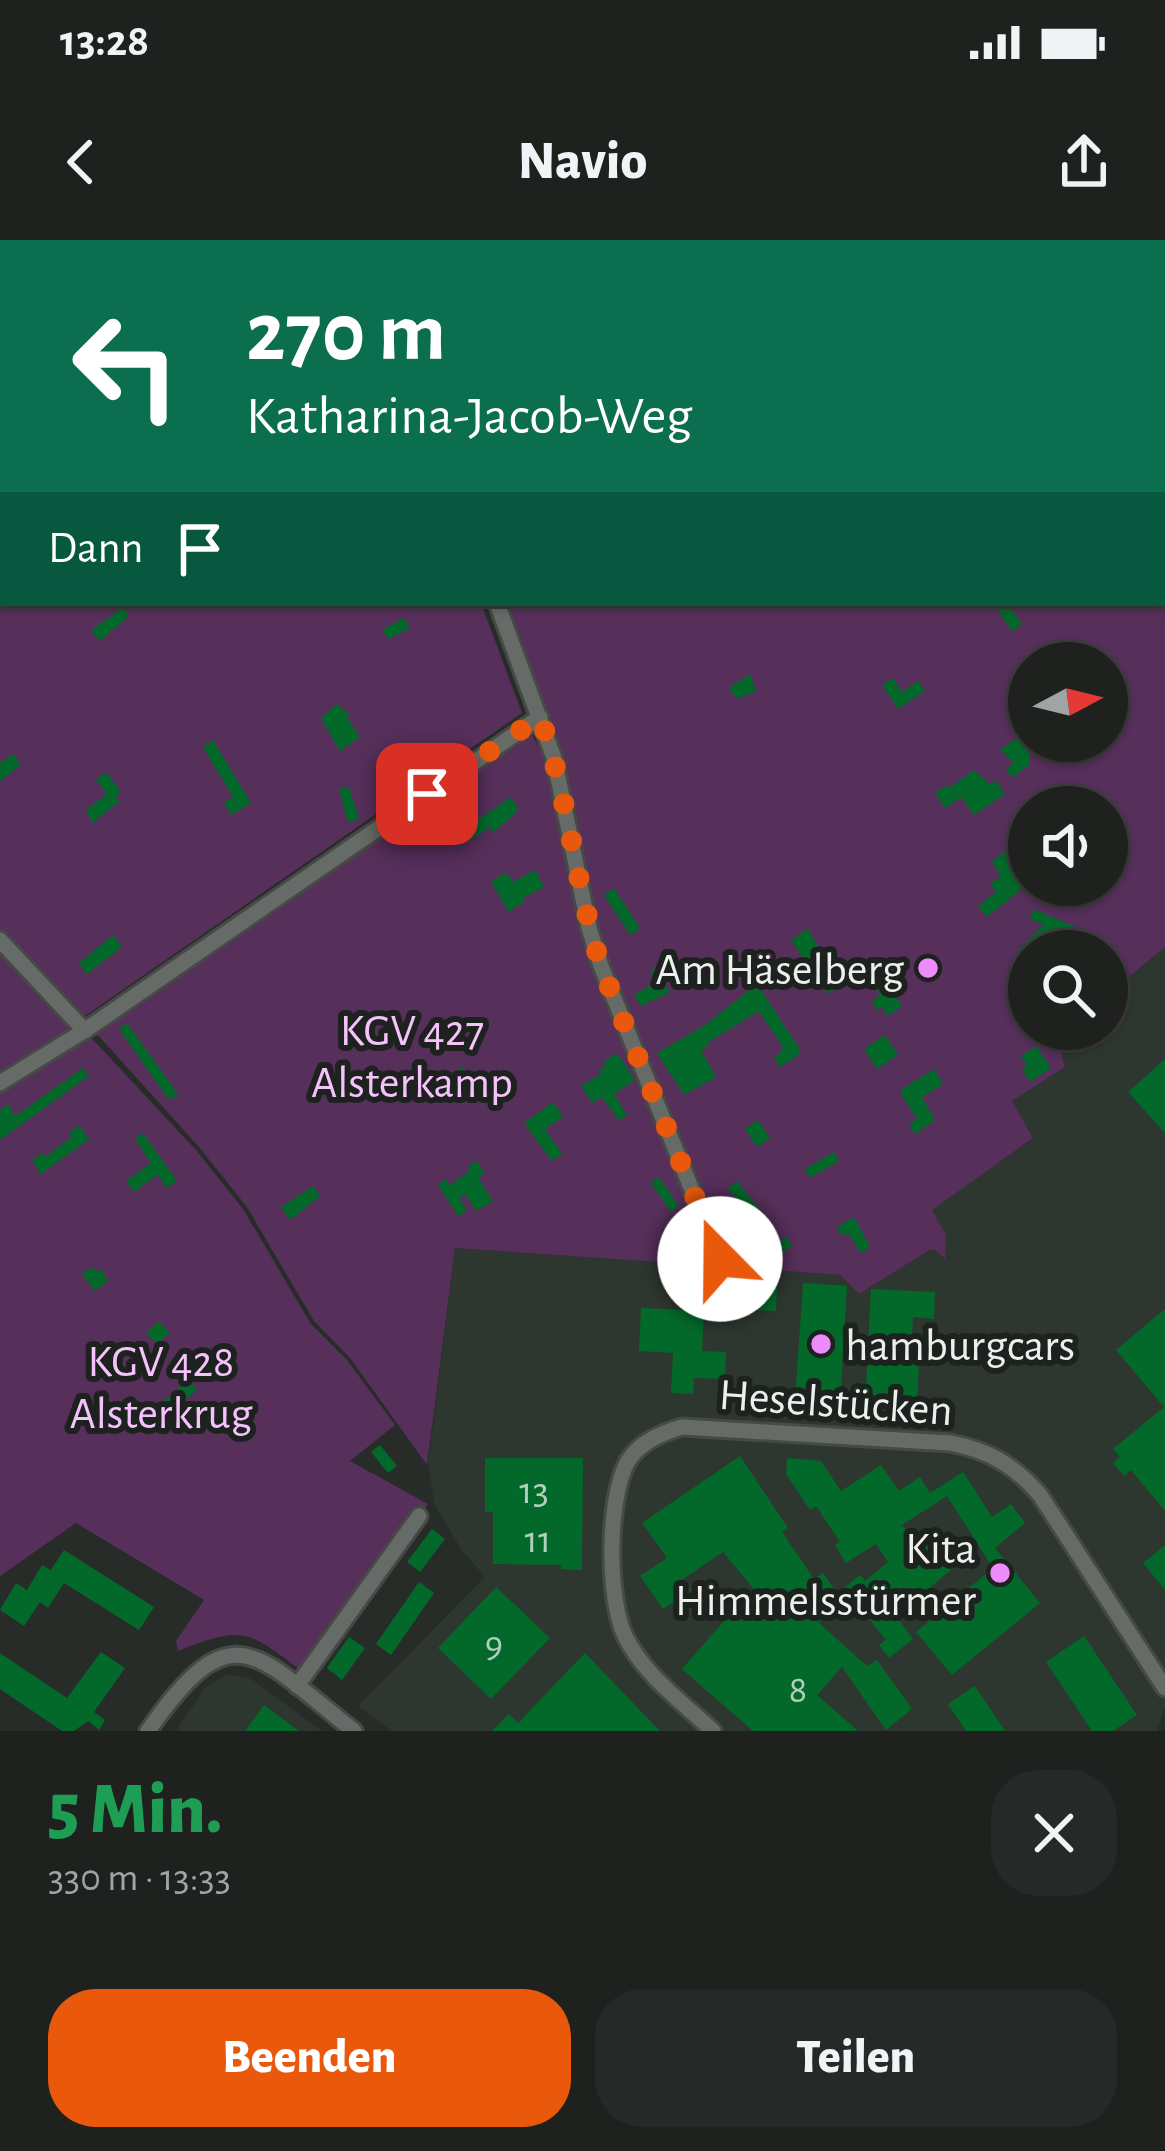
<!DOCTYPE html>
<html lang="de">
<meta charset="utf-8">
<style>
body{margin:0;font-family:"Alegreya Sans",sans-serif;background:#262927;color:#f1f3f6;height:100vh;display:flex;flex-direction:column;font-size:45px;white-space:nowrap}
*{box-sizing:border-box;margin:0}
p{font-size:39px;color:#a1a3a4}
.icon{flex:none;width:66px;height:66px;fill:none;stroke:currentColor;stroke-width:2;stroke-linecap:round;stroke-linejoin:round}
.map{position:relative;height:1491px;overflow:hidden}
.drawer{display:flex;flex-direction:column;background:#1e211e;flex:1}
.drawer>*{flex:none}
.guide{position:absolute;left:0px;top:0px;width:1167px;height:366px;box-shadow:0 3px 9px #0004,0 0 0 3px #3c3e3c;background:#0b6e4f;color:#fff;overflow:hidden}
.needle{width:78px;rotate:83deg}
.buttons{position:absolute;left:1008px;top:402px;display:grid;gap:24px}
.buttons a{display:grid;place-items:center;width:120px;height:120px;border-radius:50%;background:#1e211e;box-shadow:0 3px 9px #0004,0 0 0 3px #3c3e3c;font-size:60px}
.pin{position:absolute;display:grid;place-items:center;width:102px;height:102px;color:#fff;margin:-51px;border-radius:24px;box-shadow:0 6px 18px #0006}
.me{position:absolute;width:132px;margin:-66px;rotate:338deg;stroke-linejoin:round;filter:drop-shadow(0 0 9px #0008)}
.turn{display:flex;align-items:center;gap:42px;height:252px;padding:0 48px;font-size:54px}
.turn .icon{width:156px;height:156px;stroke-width:2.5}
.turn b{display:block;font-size:84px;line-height:102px}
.then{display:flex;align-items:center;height:114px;padding:0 48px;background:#0003;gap:24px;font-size:45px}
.round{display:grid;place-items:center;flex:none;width:126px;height:126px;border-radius:48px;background:#262927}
.head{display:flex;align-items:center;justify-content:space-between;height:204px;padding:0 48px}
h1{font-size:72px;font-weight:800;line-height:90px;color:#1e9e55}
.primary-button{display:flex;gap:24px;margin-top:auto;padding:24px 48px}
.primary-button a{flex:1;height:138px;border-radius:48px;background:#ea580c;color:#fff;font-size:48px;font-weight:800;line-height:138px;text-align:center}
.primary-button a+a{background:#262927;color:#f1f3f6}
.status{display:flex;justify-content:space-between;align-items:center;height:84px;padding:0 60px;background:#1e211e;direction:ltr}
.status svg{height:33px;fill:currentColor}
header{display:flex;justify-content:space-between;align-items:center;height:156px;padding:0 48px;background:#1e211e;font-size:54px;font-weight:800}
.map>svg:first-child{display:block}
.built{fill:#2e372f}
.green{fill:#562f5b;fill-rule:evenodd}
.building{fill:#03692a}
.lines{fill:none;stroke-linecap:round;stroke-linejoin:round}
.minor-casing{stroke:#464946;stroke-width:21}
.minor{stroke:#666b67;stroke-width:15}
.route{stroke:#ea580c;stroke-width:21;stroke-dasharray:0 37.8}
.poi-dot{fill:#ec8cfa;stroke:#1e221f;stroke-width:4.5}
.labels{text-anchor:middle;stroke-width:12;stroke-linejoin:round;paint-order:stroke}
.number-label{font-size:39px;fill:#b2cebc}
.poi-label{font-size:45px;fill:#ecefec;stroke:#1e221f;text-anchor:end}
.park-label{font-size:45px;fill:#f5c2fb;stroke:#1e221f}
.street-label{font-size:45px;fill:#ecefec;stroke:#1e221f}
</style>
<div class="status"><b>13:28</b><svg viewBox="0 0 49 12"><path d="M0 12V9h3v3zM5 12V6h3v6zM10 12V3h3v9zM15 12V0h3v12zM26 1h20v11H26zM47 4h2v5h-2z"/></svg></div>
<header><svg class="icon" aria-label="back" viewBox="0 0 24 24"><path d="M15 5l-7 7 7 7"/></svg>Navio<svg class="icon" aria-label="share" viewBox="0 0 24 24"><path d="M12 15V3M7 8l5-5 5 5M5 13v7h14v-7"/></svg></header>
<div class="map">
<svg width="1165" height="1491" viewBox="0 0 1165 1491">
<rect width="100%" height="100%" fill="#282c28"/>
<!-- built -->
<path class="built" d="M 1165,707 L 1165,1466 L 1157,1491 L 392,1491 L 358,1466 L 485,1337 L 461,1309 L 435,1265 L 428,1225 L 455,1008 L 840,1035 L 859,1054 L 928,1011 L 934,1009 L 943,1018 L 931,970 L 1033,898 L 1012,861 L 1065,827 L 1058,802 L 1066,789 L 1107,789 L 1107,755 Z
M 228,1434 L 251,1439 L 322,1491 L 176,1491 L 205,1448 Z"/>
<!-- green -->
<path class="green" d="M 0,0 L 324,3 L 3,3 L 3,363 L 481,363 L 522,473 L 82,778 L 0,690 Z
M 486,0 L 842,0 L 844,3 L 485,3 Z
M 508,363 L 1162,363 L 1165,366 L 1165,707 L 1107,755 L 1107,711 L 1029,711 L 1029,789 L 1066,789 L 1058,802 L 1065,827 L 1012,861 L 1033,898 L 932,970 L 946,995 L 945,1019 L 934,1009 L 928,1011 L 859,1054 L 840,1035 L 731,1027 L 607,729 L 594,685 L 562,516 ZM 1029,423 L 1107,423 L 1107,501 L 1029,501 ZM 1029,567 L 1107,567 L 1107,645 L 1029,645 Z
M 531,493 L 546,521 L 595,729 L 715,1026 L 455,1008 L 427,1225 L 350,1118 L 314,1081 L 247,967 L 199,907 L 96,793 Z
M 0,700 L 196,910 L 243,969 L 311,1084 L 347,1120 L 395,1185 L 350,1221 L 428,1264 L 306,1434 C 248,1392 248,1383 178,1411 L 176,1401 L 204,1360 L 76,1283 L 0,1336 Z"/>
<!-- building -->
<path class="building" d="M 993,363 L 1007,363 L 1022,384 L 1012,391 Z
M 123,368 L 129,376 L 100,401 L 91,390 Z
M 404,378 L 410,388 L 388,399 L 383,389 Z
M 750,434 L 756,451 L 737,459 L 729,448 Z
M 893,438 L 902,452 L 918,441 L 925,451 L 898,469 L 882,445 Z
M 337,464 L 350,475 L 347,478 L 360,497 L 340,511 L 321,478 Z
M 1029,489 L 1029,525 L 1012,538 L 1006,529 L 1014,523 L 1000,510 Z
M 213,500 L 251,563 L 231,575 L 224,562 L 233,557 L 203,507 Z
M 13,514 L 21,524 L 0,541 L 0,523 Z
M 974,530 L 990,545 L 996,540 L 1005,554 L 974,575 L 961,557 L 945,568 L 935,553 L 947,545 L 949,548 Z
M 106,532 L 121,552 L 116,556 L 120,561 L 92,583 L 86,570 L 107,554 L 96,540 Z
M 349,547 L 359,579 L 348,582 L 339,549 Z
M 511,557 L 519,570 L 493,593 L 490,587 L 470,600 L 463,590 Z
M 1014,603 L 1029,625 L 1029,643 L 987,677 L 978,666 L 996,652 L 990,644 L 1001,636 L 992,622 Z
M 535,630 L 544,647 L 523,658 L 525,661 L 509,672 L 491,642 L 506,632 L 513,642 Z
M 614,648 L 640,688 L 630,695 L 604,655 Z
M 1034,669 L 1075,687 L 1039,711 L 1017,711 L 1044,685 L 1030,679 Z
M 808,689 L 841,746 L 828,754 L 791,700 Z
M 113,695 L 122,707 L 87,734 L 79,723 Z
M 653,726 L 670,752 L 641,766 L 634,755 L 651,745 Z
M 885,740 L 902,766 L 887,776 L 882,767 L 877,770 L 872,761 L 880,755 L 875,747 Z
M 757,744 L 801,811 L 798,815 L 780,827 L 774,817 L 783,810 L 781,804 L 759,771 L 707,803 L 709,806 L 701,810 L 716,837 L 684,855 L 657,813 L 705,785 Z
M 127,783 L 178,854 L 169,860 L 119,789 Z
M 885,795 L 898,815 L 877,829 L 864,809 Z
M 1036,806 L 1051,828 L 1030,842 L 1022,829 L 1027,826 L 1021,816 Z
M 617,813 L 635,840 L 614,854 L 627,875 L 619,881 L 602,857 L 592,863 L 581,846 L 601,834 L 599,830 L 606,826 L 603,822 Z
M 1165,819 L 1165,893 L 1128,852 Z
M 462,827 L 479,853 L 467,861 L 450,835 Z
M 83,828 L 89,836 L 0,900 L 0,870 L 8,864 L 15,876 Z
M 934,829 L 943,844 L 922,857 L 935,880 L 915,894 L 909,884 L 917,879 L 901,854 L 902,849 Z
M 553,862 L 563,877 L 545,889 L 562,914 L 552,921 L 524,883 Z
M 758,880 L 770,898 L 757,907 L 745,889 Z
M 79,885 L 89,899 L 41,934 L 32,920 L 42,913 L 45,917 L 72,897 L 69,893 Z
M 143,893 L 177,941 L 167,948 L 158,935 L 134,952 L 126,941 L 151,923 L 135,899 Z
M 834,912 L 839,921 L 810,938 L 805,929 Z
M 477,921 L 485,933 L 478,938 L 493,961 L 476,971 L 465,954 L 459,958 L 467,970 L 458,976 L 438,945 L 446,939 L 450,945 L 470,931 L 467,927 Z
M 659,937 L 679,966 L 671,972 L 651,943 Z
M 737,941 L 762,973 L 753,979 L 728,948 Z
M 313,946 L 320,956 L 290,980 L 281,967 Z
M 854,977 L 870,1007 L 861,1013 L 848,993 L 842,996 L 837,987 Z
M 787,997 L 792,1006 L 765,1023 L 759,1014 Z
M 92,1027 L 96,1032 L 100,1029 L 109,1040 L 95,1051 L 82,1034 Z
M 744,1041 L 777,1042 L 776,1071 L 743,1069 Z
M 803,1043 L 847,1046 L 840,1164 L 795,1161 Z
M 871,1049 L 935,1052 L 934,1079 L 913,1077 L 911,1117 L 919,1118 L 917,1169 L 865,1166 Z
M 641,1068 L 704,1071 L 702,1111 L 726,1112 L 725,1139 L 694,1138 L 693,1154 L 671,1153 L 673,1113 L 639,1111 Z
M 1165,1069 L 1165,1271 L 1131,1230 L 1124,1236 L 1113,1223 L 1120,1217 L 1113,1209 L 1164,1167 L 1116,1110 Z
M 159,1081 L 170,1093 L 157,1104 L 146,1093 Z
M 189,1139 L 197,1150 L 165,1175 L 158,1166 Z
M 380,1205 L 397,1226 L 388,1233 L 371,1212 Z
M 740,1216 L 788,1288 L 782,1292 L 814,1339 L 823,1333 L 841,1358 L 819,1383 L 867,1426 L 877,1420 L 912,1469 L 886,1490 L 842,1427 L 817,1455 L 858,1491 L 753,1491 L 682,1429 L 753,1348 L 723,1312 L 683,1339 L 691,1350 L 663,1369 L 640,1336 L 667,1318 L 642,1283 Z
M 485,1218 L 583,1218 L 582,1330 L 561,1329 L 561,1325 L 493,1324 L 493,1272 L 485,1272 Z
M 787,1218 L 821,1221 L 841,1251 L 881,1225 L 899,1251 L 920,1237 L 930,1253 L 963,1232 L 992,1277 L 1011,1264 L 1025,1283 L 995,1308 L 1040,1363 L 952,1435 L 916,1392 L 993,1328 L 947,1256 L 902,1285 L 921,1308 L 935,1296 L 958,1324 L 896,1376 L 913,1399 L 889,1418 L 879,1405 L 886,1400 L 844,1348 L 860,1335 L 865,1341 L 888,1322 L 876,1304 L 846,1323 L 835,1305 L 840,1302 L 816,1266 L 810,1270 L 786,1234 Z
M 432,1289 L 445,1299 L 420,1332 L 407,1322 Z
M 1165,1305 L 1165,1350 L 1143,1323 Z
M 64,1310 L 154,1367 L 139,1390 L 64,1343 L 48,1368 L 40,1362 L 24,1386 L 0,1370 L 16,1343 L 27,1350 L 42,1325 L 51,1330 Z
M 419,1342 L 434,1353 L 391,1415 L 376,1404 Z
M 496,1347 L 550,1398 L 491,1459 L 438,1408 Z
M 1084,1396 L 1137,1475 L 1113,1491 L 1092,1491 L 1046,1422 Z
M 349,1397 L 365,1408 L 342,1440 L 327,1428 Z
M 101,1412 L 125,1428 L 94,1472 L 105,1480 L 99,1490 L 88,1481 L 74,1491 L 62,1491 L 0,1449 L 0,1413 L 67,1458 Z
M 585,1413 L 660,1491 L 492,1491 L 509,1474 L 518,1483 Z
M 975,1446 L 1005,1491 L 966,1491 L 948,1464 Z
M 264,1465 L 299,1491 L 245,1491 Z"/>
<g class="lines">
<defs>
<path id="minor" d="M 342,0 L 343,3
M 868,0 L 871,3
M 479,3 L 480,0
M 1164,334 L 1165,335
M 497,363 L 554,518 L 589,688 L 601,726 L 720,1019
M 0,700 L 85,791
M 0,843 L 87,789 L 540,477
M 297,1446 L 419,1276
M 148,1491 C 233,1368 257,1415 354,1491
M 713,1491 C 682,1462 644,1435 625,1396 C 607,1358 607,1258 628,1221 C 640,1202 661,1193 682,1187 L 950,1203 C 989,1210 1015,1226 1040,1255 L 1165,1448"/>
</defs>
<!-- minor casing -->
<use href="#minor" class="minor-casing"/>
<!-- minor -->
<use href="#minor" class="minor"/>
</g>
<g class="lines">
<!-- route -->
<path class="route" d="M 427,554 L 540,477 C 569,558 575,644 601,726 L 720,1019"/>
</g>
<!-- markers -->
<g class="poi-dot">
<circle cx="928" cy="728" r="12"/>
<circle cx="821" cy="1104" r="12"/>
<circle cx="1000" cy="1333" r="12"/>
</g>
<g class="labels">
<!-- number labels -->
<g class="number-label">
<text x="534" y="1263">13</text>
<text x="538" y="1312">11</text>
<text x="494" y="1417">9</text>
<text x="798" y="1462">8</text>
</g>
<!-- poi labels -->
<g class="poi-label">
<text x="904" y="744">Am Häselberg</text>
<text x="845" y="1120" text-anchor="start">hamburgcars</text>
<text x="976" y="1323">Kita<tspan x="976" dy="52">Himmelsstürmer</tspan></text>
</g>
<!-- park labels -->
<g class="park-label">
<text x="412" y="805">KGV 427<tspan x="412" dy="52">Alsterkamp</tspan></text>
<text x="161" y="1136">KGV 428<tspan x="161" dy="52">Alsterkrug</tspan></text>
</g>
<!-- street labels -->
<g class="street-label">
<text transform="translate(836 1161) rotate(4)" y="16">Heselstücken</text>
</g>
</g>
</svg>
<div class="buttons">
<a><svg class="needle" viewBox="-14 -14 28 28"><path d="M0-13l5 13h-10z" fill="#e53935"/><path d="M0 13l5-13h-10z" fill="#a1a3a4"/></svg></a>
<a><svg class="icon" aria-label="sound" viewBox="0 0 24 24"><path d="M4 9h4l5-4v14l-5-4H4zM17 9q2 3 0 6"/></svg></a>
<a><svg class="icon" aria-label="search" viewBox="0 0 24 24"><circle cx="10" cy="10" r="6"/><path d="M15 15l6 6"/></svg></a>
</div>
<div class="pin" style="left:427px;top:554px;background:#d93025"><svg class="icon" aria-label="arrive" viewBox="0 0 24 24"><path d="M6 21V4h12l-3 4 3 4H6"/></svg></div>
<svg class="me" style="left:720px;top:1019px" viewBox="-20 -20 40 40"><circle r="19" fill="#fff"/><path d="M0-13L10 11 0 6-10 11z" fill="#ea580c"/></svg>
<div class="guide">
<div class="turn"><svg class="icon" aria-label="left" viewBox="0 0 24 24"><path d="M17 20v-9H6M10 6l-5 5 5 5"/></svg><div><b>270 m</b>Katharina-Jacob-Weg</div></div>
<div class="then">Dann<svg class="icon" aria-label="arrive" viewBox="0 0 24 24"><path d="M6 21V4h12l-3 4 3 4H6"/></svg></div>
</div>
</div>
<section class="drawer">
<div class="head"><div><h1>5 Min.</h1><p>330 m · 13:33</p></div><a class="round"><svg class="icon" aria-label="close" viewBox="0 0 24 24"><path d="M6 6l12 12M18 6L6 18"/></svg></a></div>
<div class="primary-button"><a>Beenden</a><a>Teilen</a></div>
</section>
